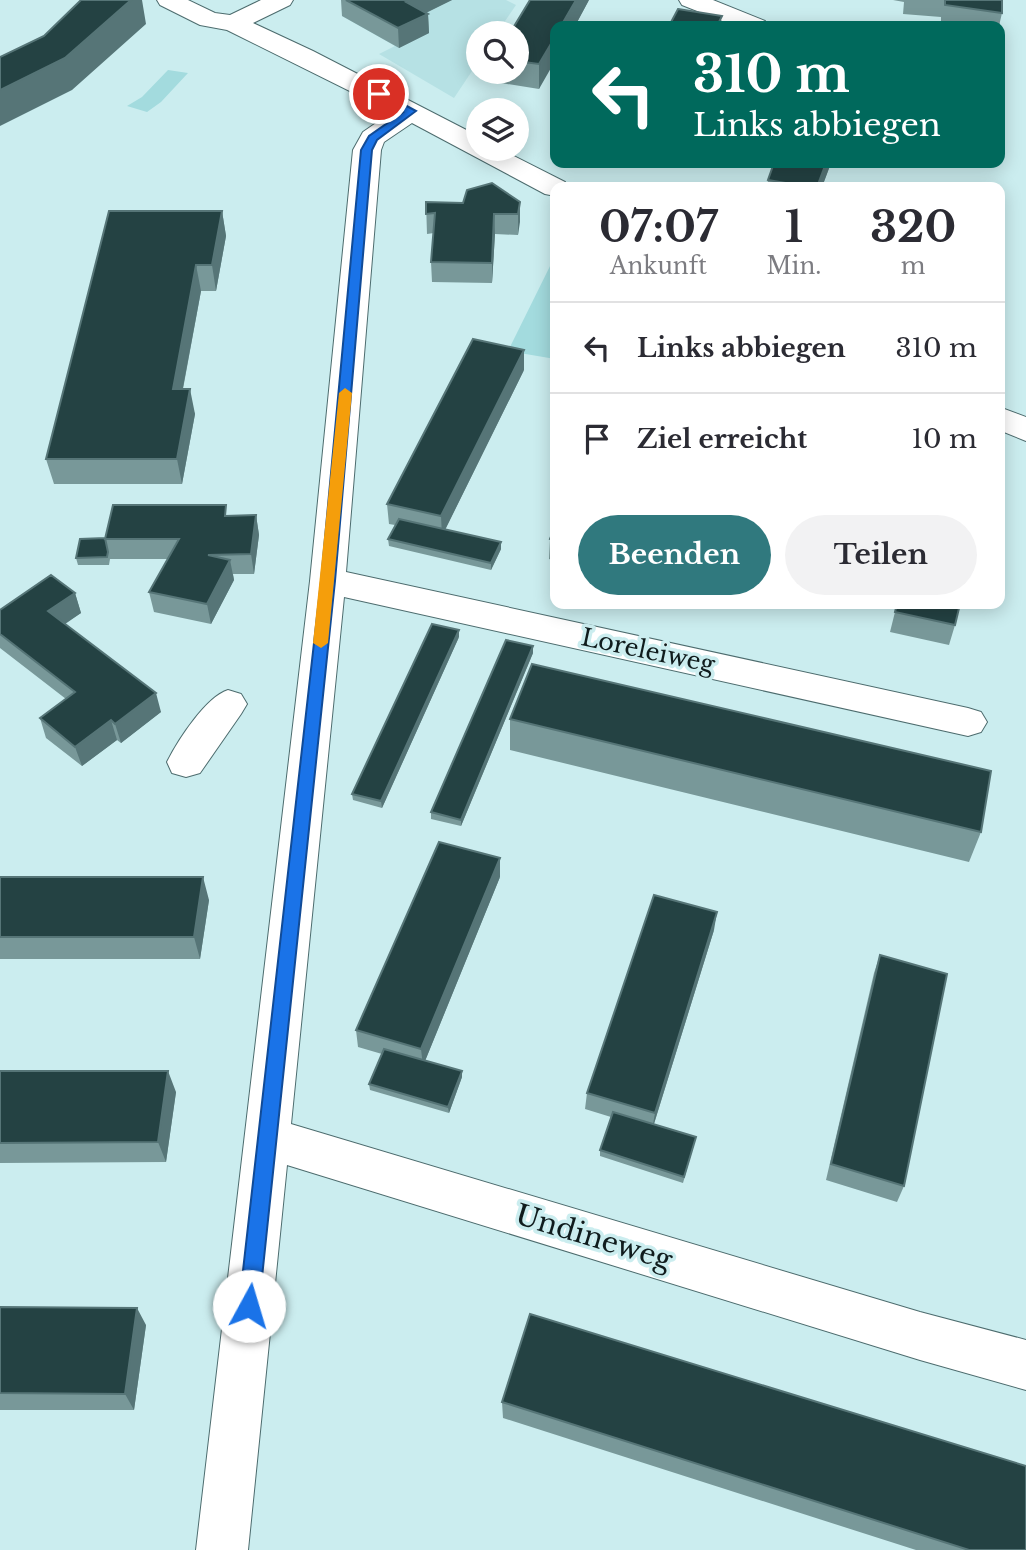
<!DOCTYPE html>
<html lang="de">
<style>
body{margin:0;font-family:"Libre Baskerville",serif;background:#f2f2f3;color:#2b2b33;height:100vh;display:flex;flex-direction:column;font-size:26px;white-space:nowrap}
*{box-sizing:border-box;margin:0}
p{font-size:23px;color:#7c7c81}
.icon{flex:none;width:38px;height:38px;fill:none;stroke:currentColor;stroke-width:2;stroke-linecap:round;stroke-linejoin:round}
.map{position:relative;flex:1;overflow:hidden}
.drawer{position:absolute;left:550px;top:182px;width:455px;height:427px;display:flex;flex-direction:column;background:#fff;border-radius:14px;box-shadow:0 4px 18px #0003}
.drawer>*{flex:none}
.guide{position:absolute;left:550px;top:21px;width:455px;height:147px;border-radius:14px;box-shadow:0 4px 18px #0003;background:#00695c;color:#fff;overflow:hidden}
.buttons{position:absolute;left:466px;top:21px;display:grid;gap:14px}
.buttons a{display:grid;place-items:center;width:63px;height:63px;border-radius:50%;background:#fff;box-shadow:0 4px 18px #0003;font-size:35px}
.pin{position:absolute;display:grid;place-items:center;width:60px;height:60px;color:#fff;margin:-30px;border:4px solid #fff;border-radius:50%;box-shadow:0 2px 7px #0007}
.me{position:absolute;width:77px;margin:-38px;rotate:6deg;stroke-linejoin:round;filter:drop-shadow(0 0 5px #0008)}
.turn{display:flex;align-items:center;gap:24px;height:147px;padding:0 28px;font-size:32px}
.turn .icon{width:91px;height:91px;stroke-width:2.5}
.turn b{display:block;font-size:49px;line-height:60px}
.eta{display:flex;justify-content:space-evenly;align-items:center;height:119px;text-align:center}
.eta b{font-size:42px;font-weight:800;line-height:49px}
.action{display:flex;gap:14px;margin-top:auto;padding:14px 28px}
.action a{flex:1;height:80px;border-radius:42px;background:#30797e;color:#fff;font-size:28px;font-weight:800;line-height:80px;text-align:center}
.action a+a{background:#f2f2f3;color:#2b2b33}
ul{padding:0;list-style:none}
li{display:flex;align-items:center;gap:21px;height:91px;padding:0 28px;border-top:2px solid #e1e1e2}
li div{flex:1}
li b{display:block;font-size:26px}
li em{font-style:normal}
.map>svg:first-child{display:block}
.built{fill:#b6e1e4}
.green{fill:#a3dbde}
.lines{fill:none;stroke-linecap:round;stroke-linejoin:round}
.minor-casing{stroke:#4d6c6e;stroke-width:2}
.minor{fill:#fff;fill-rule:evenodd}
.wall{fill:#789899}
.shaded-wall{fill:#567577}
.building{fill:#244243;stroke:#567577;stroke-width:2}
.route{fill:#1a73e8;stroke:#114b97;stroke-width:2}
.slow{fill:#f59e0b}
.labels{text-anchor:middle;stroke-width:7;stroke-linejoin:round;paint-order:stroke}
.street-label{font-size:24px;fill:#101c1d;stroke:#cbedef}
.near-street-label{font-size:28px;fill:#101c1d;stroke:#cbedef}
</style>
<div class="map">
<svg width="1026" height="1550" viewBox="0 0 1026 1550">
<rect width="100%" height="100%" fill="#cbedef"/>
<!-- built -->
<path class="built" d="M 405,0 L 506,0 L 516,5 L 497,33 L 478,33 L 478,62 L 454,98 L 379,54 L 395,46 L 342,16 L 372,2 Z"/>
<!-- green -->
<path class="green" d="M 168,70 L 188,73 L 161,102 L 147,112 L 127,106 L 142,97 Z
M 555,256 L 555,359 L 508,351 Z"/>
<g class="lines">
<defs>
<path id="minor" d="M 157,0 L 188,0 L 215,13 L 230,15 L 261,0 L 293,0 L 290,5 L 253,23 L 313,51 L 478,136 L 478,149 L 500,149 L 565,182 L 568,187 L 555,187 L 555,196 L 545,194 L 412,123 L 384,142 L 381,150 L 346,572 L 968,708 L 981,712 L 987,722 L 981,732 L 968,736 L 344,597 L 291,1124 L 920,1312 L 1026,1340 L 1026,1390 L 920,1360 L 287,1165 L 248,1550 L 196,1550 L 310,581 L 353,150 L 363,132 L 392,112 L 227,30 L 200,25 L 160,5 Z
M 679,0 L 713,0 L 765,21 L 769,26 L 735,26 L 682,5 Z
M 999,407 L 1026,417 L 1026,441 L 999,430 Z
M 228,690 L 241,694 L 247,704 L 241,714 L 200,773 L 186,777 L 172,773 L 167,762 C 178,740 206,697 228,690 Z"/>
</defs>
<!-- minor casing -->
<use href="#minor" class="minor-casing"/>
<!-- minor -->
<use href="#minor" class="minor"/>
</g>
<!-- wall -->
<path class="wall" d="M 341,0 L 452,0 L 426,13 L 428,14 L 429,33 L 399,48 L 342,16 Z
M 589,0 L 575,26 L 555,26 L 539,89 L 495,82 L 495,72 L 516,72 L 516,33 Z
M 893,0 L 1002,0 L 1002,13 L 999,26 L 954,26 L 941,24 L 941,17 L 903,14 L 904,2 Z
M 774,163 L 831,163 L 822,187 L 767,187 L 768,180 Z
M 426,202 L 463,203 L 520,202 L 518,235 L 495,234 L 492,283 L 432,282 L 431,262 L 434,233 L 427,234 Z
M 222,211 L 226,236 L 216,291 L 201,291 L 183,389 L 195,414 L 182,484 L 54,484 L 46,459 Z
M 524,370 L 445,530 L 501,549 L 491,570 L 389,546 L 388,539 L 395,525 L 389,524 L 387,504 Z
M 256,515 L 259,535 L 254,574 L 233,574 L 234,580 L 211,624 L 154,612 L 149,592 L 168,559 L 110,559 L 109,565 L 78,565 L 76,558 L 105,538 L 228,516 Z
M 555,527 L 555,561 L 549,559 L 550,539 Z
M 75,593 L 81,613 L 65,623 L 161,712 L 121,743 L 117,740 L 82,766 L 46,738 L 40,718 L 66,699 L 0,648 L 0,610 Z
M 753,604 L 775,604 L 773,608 Z
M 897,604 L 955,625 L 949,645 L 890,632 Z
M 459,637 L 382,808 L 353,800 L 352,794 Z
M 533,646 L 533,653 L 461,826 L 431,819 L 431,812 Z
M 510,719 L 981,832 L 969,862 L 510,750 Z
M 0,877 L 209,900 L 200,959 L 0,959 Z
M 500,877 L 425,1061 L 462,1077 L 449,1113 L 370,1090 L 369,1084 L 382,1054 L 358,1047 L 356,1030 Z
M 714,930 L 654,1124 L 696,1137 L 683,1183 L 600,1156 L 600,1150 L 611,1117 L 585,1109 L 587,1093 Z
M 880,955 L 904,1186 L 897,1202 L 826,1180 L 874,973 Z
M 0,1071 L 176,1092 L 166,1162 L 0,1163 Z
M 0,1307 L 146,1325 L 134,1410 L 0,1410 Z
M 502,1402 L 1026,1550 L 916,1550 L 503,1418 Z"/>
<!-- shaded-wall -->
<path class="shaded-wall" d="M 131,0 L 142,0 L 146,24 L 72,90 L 0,126 L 0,90 Z
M 411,0 L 452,0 L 407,22 L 406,2 Z
M 576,0 L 589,0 L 575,26 L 561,26 Z
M 428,14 L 429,33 L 399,48 L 398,28 Z
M 555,37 L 555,61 L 539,89 L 539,64 Z
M 826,163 L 831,163 L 822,187 L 817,187 Z
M 520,202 L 520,222 L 518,235 L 518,214 Z
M 222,211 L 226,236 L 216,291 L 212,265 Z
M 494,214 L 495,234 L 492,283 L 492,263 Z
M 196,265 L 201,291 L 178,414 L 173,389 Z
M 524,350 L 524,370 L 442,536 L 441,516 Z
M 190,389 L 195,414 L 182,484 L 177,459 Z
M 256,515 L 259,535 L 254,574 L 251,554 Z
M 501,542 L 501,549 L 491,570 L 491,563 Z
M 230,560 L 234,580 L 211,624 L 207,604 Z
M 75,593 L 81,613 L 55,631 L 48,611 Z
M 459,630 L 459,637 L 382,808 L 381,801 Z
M 533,646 L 533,653 L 461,826 L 461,820 Z
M 156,693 L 161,712 L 121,743 L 115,724 Z
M 111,720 L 117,740 L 82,766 L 75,747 Z
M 500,858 L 500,877 L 423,1066 L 421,1049 Z
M 203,877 L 209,900 L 200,959 L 194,937 Z
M 717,912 L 714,930 L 652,1130 L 655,1113 Z
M 168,1071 L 176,1092 L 166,1162 L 158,1142 Z
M 462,1071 L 462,1077 L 449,1113 L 448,1107 Z
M 137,1308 L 146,1325 L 134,1410 L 125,1394 Z"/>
<!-- building -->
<path class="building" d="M 81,0 L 131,0 L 65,58 L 0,90 L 0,57 L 44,36 Z
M 346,0 L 411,0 L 406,2 L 428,14 L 398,28 Z
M 530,0 L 576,0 L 561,26 L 555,26 L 555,37 L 539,64 L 516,61 L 516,33 L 510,33 Z
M 945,0 L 1002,0 L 1002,13 L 945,5 Z
M 678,9 L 722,16 L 717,26 L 669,26 Z
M 774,163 L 826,163 L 817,187 L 809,187 L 768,180 Z
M 492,183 L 520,202 L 518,214 L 494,214 L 492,263 L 431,262 L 435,213 L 426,214 L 426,202 L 463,203 L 467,190 Z
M 109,211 L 222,211 L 212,265 L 196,265 L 173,389 L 190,389 L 177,459 L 46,459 Z
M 473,339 L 524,350 L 441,516 L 387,504 Z
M 113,505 L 226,505 L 225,516 L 256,515 L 251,554 L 208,555 L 230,560 L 207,604 L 149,592 L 179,539 L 105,539 Z
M 399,519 L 501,542 L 491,563 L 388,539 Z
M 555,527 L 555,541 L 550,539 Z
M 105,538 L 108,552 L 107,557 L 76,558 L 80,539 Z
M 51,575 L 75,593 L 48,611 L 156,693 L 115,724 L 111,720 L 75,747 L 40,718 L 75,692 L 0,634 L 0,610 Z
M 897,604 L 960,604 L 955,625 L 895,612 Z
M 432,624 L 459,630 L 381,801 L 352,794 Z
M 506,640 L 533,646 L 461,820 L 431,812 Z
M 532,664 L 991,771 L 981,832 L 510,719 Z
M 439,842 L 500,858 L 421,1049 L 356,1030 Z
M 0,877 L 203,877 L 194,937 L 0,937 Z
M 654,895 L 717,912 L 655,1113 L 587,1093 Z
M 880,955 L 947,974 L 904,1186 L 831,1164 Z
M 384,1049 L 462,1071 L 448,1107 L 369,1084 Z
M 0,1071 L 168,1071 L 158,1142 L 0,1143 Z
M 613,1112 L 696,1137 L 684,1177 L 600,1150 Z
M 0,1307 L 137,1308 L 125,1394 L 0,1393 Z
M 530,1314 L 1026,1466 L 1026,1550 L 969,1550 L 502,1402 Z"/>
<!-- route -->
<path class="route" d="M 379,91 L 416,111 L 377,140 L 372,150 L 335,581 L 259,1306 L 256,1313 L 249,1316 L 242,1313 L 239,1306 L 321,581 L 361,150 L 369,136 L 403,112 L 375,97 L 373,94 Z"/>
<!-- slow -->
<path class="slow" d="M 345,388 L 352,393 L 328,643 L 321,648 L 313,643 L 339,393 Z"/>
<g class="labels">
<!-- street labels -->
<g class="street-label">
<text transform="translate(648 651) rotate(12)" y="8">Loreleiweg</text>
</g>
<!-- near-street labels -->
<g class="near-street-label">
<text transform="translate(594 1237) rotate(17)" y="10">Undineweg</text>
</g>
</g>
</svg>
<div class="buttons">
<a><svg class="icon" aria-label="search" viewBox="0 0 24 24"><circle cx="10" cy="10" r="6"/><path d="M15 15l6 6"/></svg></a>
<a><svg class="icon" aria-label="layers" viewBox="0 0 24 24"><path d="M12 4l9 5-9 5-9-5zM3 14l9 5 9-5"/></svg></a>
</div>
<div class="pin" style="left:379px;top:94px;background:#d93025"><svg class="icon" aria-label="arrive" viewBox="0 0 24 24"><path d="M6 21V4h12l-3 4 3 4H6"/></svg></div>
<svg class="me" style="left:249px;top:1306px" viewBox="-20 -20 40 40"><circle r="19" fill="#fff"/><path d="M0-13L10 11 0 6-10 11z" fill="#1a73e8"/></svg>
<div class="guide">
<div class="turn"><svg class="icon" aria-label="left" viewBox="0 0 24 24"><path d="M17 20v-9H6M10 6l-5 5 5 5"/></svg><div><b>310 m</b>Links abbiegen</div></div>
</div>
<section class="drawer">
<div class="eta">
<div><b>07:07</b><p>Ankunft</p></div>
<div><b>1</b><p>Min.</p></div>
<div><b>320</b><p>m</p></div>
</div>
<ul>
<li><svg class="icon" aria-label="left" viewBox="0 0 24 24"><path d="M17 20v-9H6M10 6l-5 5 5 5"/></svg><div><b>Links abbiegen</b></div><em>310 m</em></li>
<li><svg class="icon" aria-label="arrive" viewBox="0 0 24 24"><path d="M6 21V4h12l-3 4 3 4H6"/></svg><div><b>Ziel erreicht</b></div><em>10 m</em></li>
</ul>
<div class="action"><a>Beenden</a><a>Teilen</a></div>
</section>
</div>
